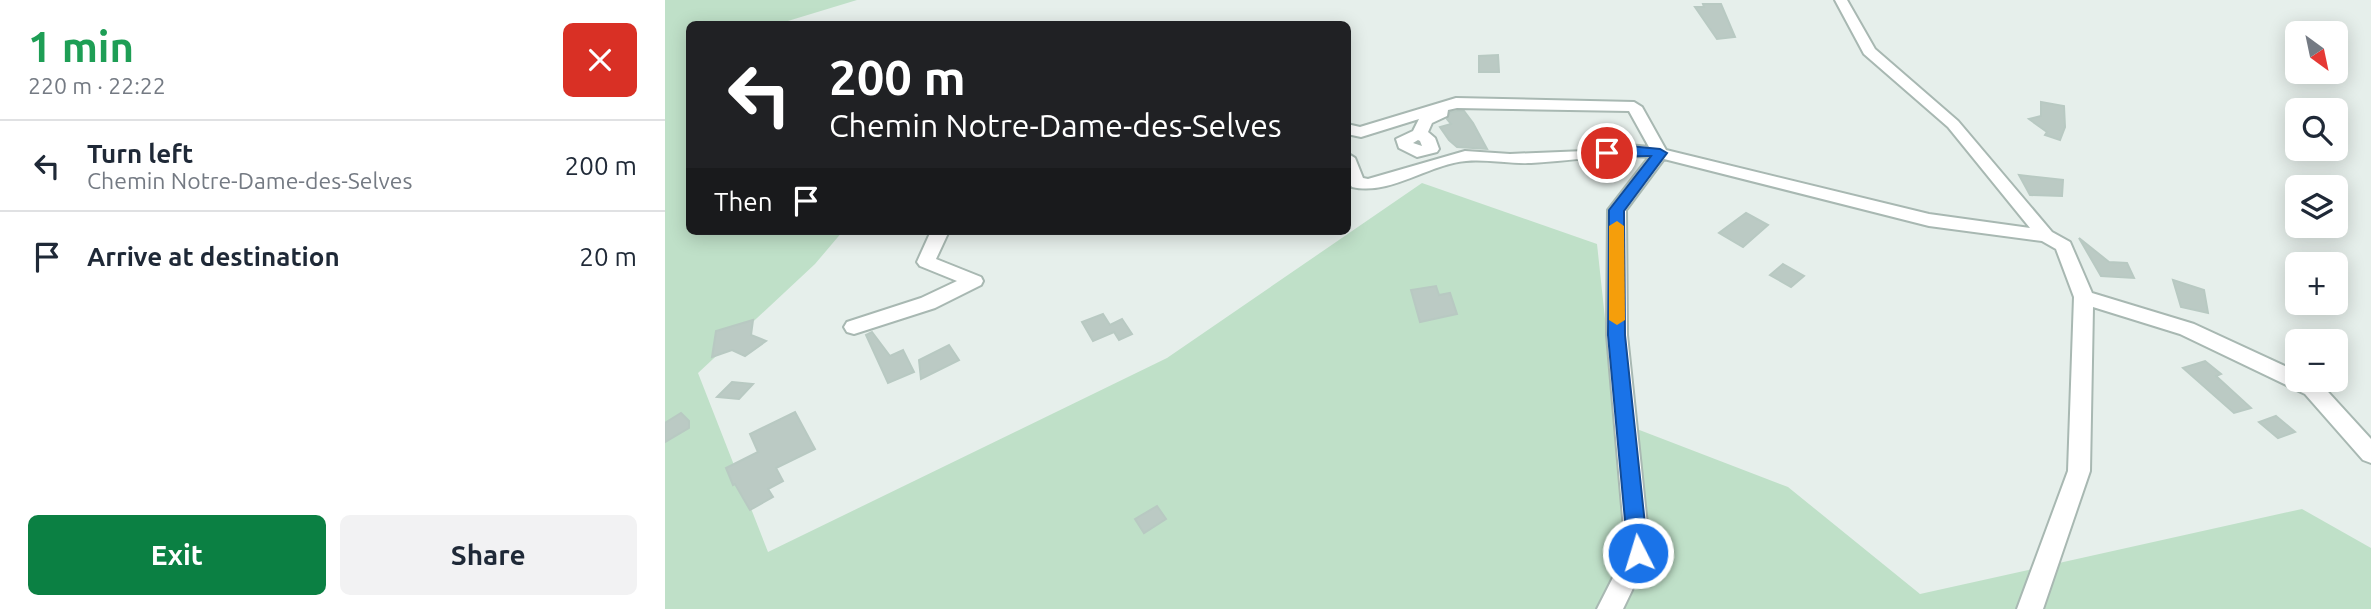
<!DOCTYPE html>
<meta charset="utf-8">
<style>
body{margin:0;font-family:Ubuntu,sans-serif;background:#f2f2f3;color:#1f2937;height:100vh;display:flex;flex-direction:column;font-size:26px;white-space:nowrap}
*{box-sizing:border-box;margin:0}
p{font-size:23px;color:#747a83}
.icon{flex:none;width:38px;height:38px;fill:none;stroke:currentColor;stroke-width:2;stroke-linecap:round;stroke-linejoin:round}
.map{position:relative;flex:1;overflow:hidden}
.panel{display:flex;flex-direction:column;background:#fff;width:665px}
.panel>*{flex:none}
.guide{position:absolute;left:21px;top:21px;width:665px;height:214px;border-radius:10px;box-shadow:0 4px 18px #0003;background:#202124;color:#fff;overflow:hidden}
.needle{width:46px;rotate:147deg}
.controls{position:absolute;left:1620px;top:21px;display:grid;gap:14px}
.controls a{display:grid;place-items:center;width:63px;height:63px;border-radius:10px;background:#fff;box-shadow:0 4px 18px #0003;font-size:35px}
.pin{position:absolute;display:grid;place-items:center;width:60px;height:60px;color:#fff;margin:-30px;border:4px solid #fff;border-radius:50%;box-shadow:0 2px 7px #0007}
.me{position:absolute;width:77px;margin:-38px;rotate:355deg;stroke-linejoin:round;filter:drop-shadow(0 0 5px #0008)}
.turn{display:flex;align-items:center;gap:24px;height:147px;padding:0 28px;font-size:32px}
.turn .icon{width:91px;height:91px;stroke-width:2.5}
.turn b{display:block;font-size:49px;line-height:60px}
.then{display:flex;align-items:center;height:66px;padding:0 28px;background:#0003;gap:14px;font-size:26px}
.round{display:grid;place-items:center;flex:none;width:74px;height:74px;border-radius:10px;background:#f2f2f3}
.headline{display:flex;align-items:center;justify-content:space-between;height:119px;padding:0 28px}
h1{font-size:42px;font-weight:600;line-height:52px;color:#1e9e55}
.cta{display:flex;gap:14px;margin-top:auto;padding:14px 28px}
.cta a{flex:1;height:80px;border-radius:10px;background:#0b8043;color:#fff;font-size:28px;font-weight:600;line-height:80px;text-align:center}
.cta a+a{background:#f2f2f3;color:#1f2937}
ul{padding:0;list-style:none}
li{display:flex;align-items:center;gap:21px;height:91px;padding:0 28px;border-top:2px solid #e0e1e3}
li div{flex:1}
li b{display:block;font-size:26px}
li em{font-style:normal}
main{display:flex;flex:1;min-height:0}
.map>svg:first-child{display:block}
.green{fill:#bfe0c8}
.building{fill:#bbcac4;stroke:#b8c9c2;stroke-width:2}
.lines{fill:none;stroke-linecap:round;stroke-linejoin:round}
.minor-casing{stroke:#a8b8b2;stroke-width:4}
.minor{fill:#fff;fill-rule:evenodd}
.route{fill:#1a73e8;stroke:#114b97;stroke-width:2}
.slow{fill:#f59e0b}
</style>
<main>
<section class="panel">
<div class="headline"><div><h1>1 min</h1><p>220 m · 22:22</p></div><a class="round" style="background:#d93025;color:#fff"><svg class="icon" aria-label="close" viewBox="0 0 24 24"><path d="M6 6l12 12M18 6L6 18"/></svg></a></div>
<ul>
<li><svg class="icon" aria-label="left" viewBox="0 0 24 24"><path d="M17 20v-9H6M10 6l-5 5 5 5"/></svg><div><b>Turn left</b><p>Chemin Notre-Dame-des-Selves</p></div><em>200 m</em></li>
<li><svg class="icon" aria-label="arrive" viewBox="0 0 24 24"><path d="M6 21V4h12l-3 4 3 4H6"/></svg><div><b>Arrive at destination</b></div><em>20 m</em></li>
</ul>
<div class="cta"><a>Exit</a><a>Share</a></div>
</section>
<div class="map">
<svg width="1706" height="609" viewBox="0 0 1706 609">
<rect width="100%" height="100%" fill="#e6efeb"/>
<!-- green -->
<path class="green" d="M 0,0 L 192,0 L 113,24 L 24,24 L 24,231 L 178,231 L 150,264 L 33,373 L 103,552 L 502,358 L 757,183 L 932,244 L 951,421 L 1123,487 L 1255,594 L 1637,509 L 1706,548 L 1706,609 L 0,609 Z"/>
<!-- building -->
<path class="building" d="M 1038,4 L 1056,4 L 1070,37 L 1052,39 L 1030,7 L 1039,7 Z
M 833,55 L 834,72 L 814,72 L 814,56 Z
M 1376,102 L 1399,106 L 1400,127 L 1395,140 L 1380,135 L 1382,132 L 1364,119 L 1376,116 Z
M 792,111 L 799,111 L 808,123 L 822,149 L 792,147 L 784,140 L 775,127 L 786,124 L 782,119 L 785,112 Z
M 1354,175 L 1398,180 L 1397,196 L 1365,195 Z
M 1081,213 L 1103,225 L 1078,247 L 1054,233 Z
M 1414,238 L 1444,262 L 1462,263 L 1469,278 L 1436,276 Z
M 1118,264 L 1139,276 L 1126,287 L 1105,275 Z
M 1508,280 L 1539,290 L 1543,313 L 1516,307 Z
M 771,286 L 774,295 L 785,293 L 792,314 L 755,322 L 746,290 Z
M 438,314 L 445,325 L 457,319 L 467,334 L 454,340 L 449,332 L 428,341 L 417,322 Z
M 88,320 L 86,335 L 101,341 L 80,356 L 67,350 L 47,357 L 51,331 Z
M 207,332 L 225,356 L 238,350 L 249,372 L 223,383 L 201,335 Z
M 284,345 L 294,360 L 256,379 L 254,360 Z
M 1540,361 L 1556,374 L 1551,376 L 1586,408 L 1569,413 L 1518,368 Z
M 67,382 L 88,384 L 74,399 L 52,397 Z
M 130,412 L 150,449 L 111,468 L 118,481 L 103,489 L 108,497 L 85,510 L 70,484 L 68,485 L 61,468 L 93,452 L 85,434 Z
M 16,413 L 24,421 L 24,428 L 0,442 L 0,423 Z
M 1611,416 L 1630,432 L 1613,438 L 1594,422 Z
M 492,506 L 501,519 L 479,533 L 470,519 Z"/>
<g class="lines">
<defs>
<path id="minor" d="M 1170,0 L 1182,0 L 1210,49 L 1293,121 L 1387,232 L 1405,242 L 1427,293 L 1529,324 L 1633,372 L 1633,380 L 1654,382 L 1706,439 L 1706,463 L 1698,460 L 1640,394 L 1515,334 L 1428,307 L 1425,471 L 1378,609 L 1352,609 L 1403,471 L 1409,297 L 1391,249 L 1377,241 L 1264,226 L 999,159 L 961,210 L 962,335 L 985,553 L 958,609 L 932,609 L 961,552 L 942,335 L 943,210 L 984,157 C 946,153 904,161 866,163 C 845,164 822,159 801,161 C 764,164 725,196 687,187 L 682,180 L 682,153 L 690,158 L 698,178 L 703,179 L 800,151 L 845,154 L 920,151 L 964,145 L 984,147 L 964,111 L 792,108 L 783,110 L 782,116 L 767,123 L 763,132 L 770,138 L 774,149 L 772,152 L 752,157 L 734,148 L 731,139 L 748,131 L 754,119 L 696,137 L 682,134 L 682,124 L 695,127 L 791,98 L 969,102 L 977,107 L 1001,150 L 1264,214 L 1365,228 L 1283,127 L 1199,54 ZM 753,140 L 755,141 L 757,146 L 748,143 Z
M 266,231 L 284,231 L 271,259 L 316,277 L 318,281 L 316,285 L 270,308 L 189,334 L 182,332 L 179,327 L 182,322 L 256,298 L 292,281 L 255,266 L 252,262 Z"/>
</defs>
<!-- minor casing -->
<use href="#minor" class="minor-casing"/>
<!-- minor -->
<use href="#minor" class="minor"/>
</g>
<!-- route -->
<path class="route" d="M 964,146 L 995,149 L 1002,153 L 959,211 L 960,335 L 983,553 L 980,560 L 973,562 L 966,560 L 963,553 L 943,335 L 944,210 L 986,156 C 972,155 945,160 935,153 Z"/>
<!-- slow -->
<path class="slow" d="M 952,221 L 959,226 L 960,320 L 952,325 L 944,320 L 944,226 Z"/>
</svg>
<div class="controls">
<a><svg class="needle" viewBox="-14 -14 28 28"><path d="M0-13l5 13h-10z" fill="#e53935"/><path d="M0 13l5-13h-10z" fill="#747a83"/></svg></a>
<a><svg class="icon" aria-label="search" viewBox="0 0 24 24"><circle cx="10" cy="10" r="6"/><path d="M15 15l6 6"/></svg></a>
<a><svg class="icon" aria-label="layers" viewBox="0 0 24 24"><path d="M12 4l9 5-9 5-9-5zM3 14l9 5 9-5"/></svg></a>
<a>+</a>
<a>−</a>
</div>
<div class="pin" style="left:942px;top:153px;background:#d93025"><svg class="icon" aria-label="arrive" viewBox="0 0 24 24"><path d="M6 21V4h12l-3 4 3 4H6"/></svg></div>
<svg class="me" style="left:973px;top:553px" viewBox="-20 -20 40 40"><circle r="17" fill="#1a73e8" stroke="#fff" stroke-width="3"/><path d="M0-11L8 9 0 5-8 9z" fill="#fff"/></svg>
<div class="guide">
<div class="turn"><svg class="icon" aria-label="left" viewBox="0 0 24 24"><path d="M17 20v-9H6M10 6l-5 5 5 5"/></svg><div><b>200 m</b>Chemin Notre-Dame-des-Selves</div></div>
<div class="then">Then<svg class="icon" aria-label="arrive" viewBox="0 0 24 24"><path d="M6 21V4h12l-3 4 3 4H6"/></svg></div>
</div>
</div>
</main>
